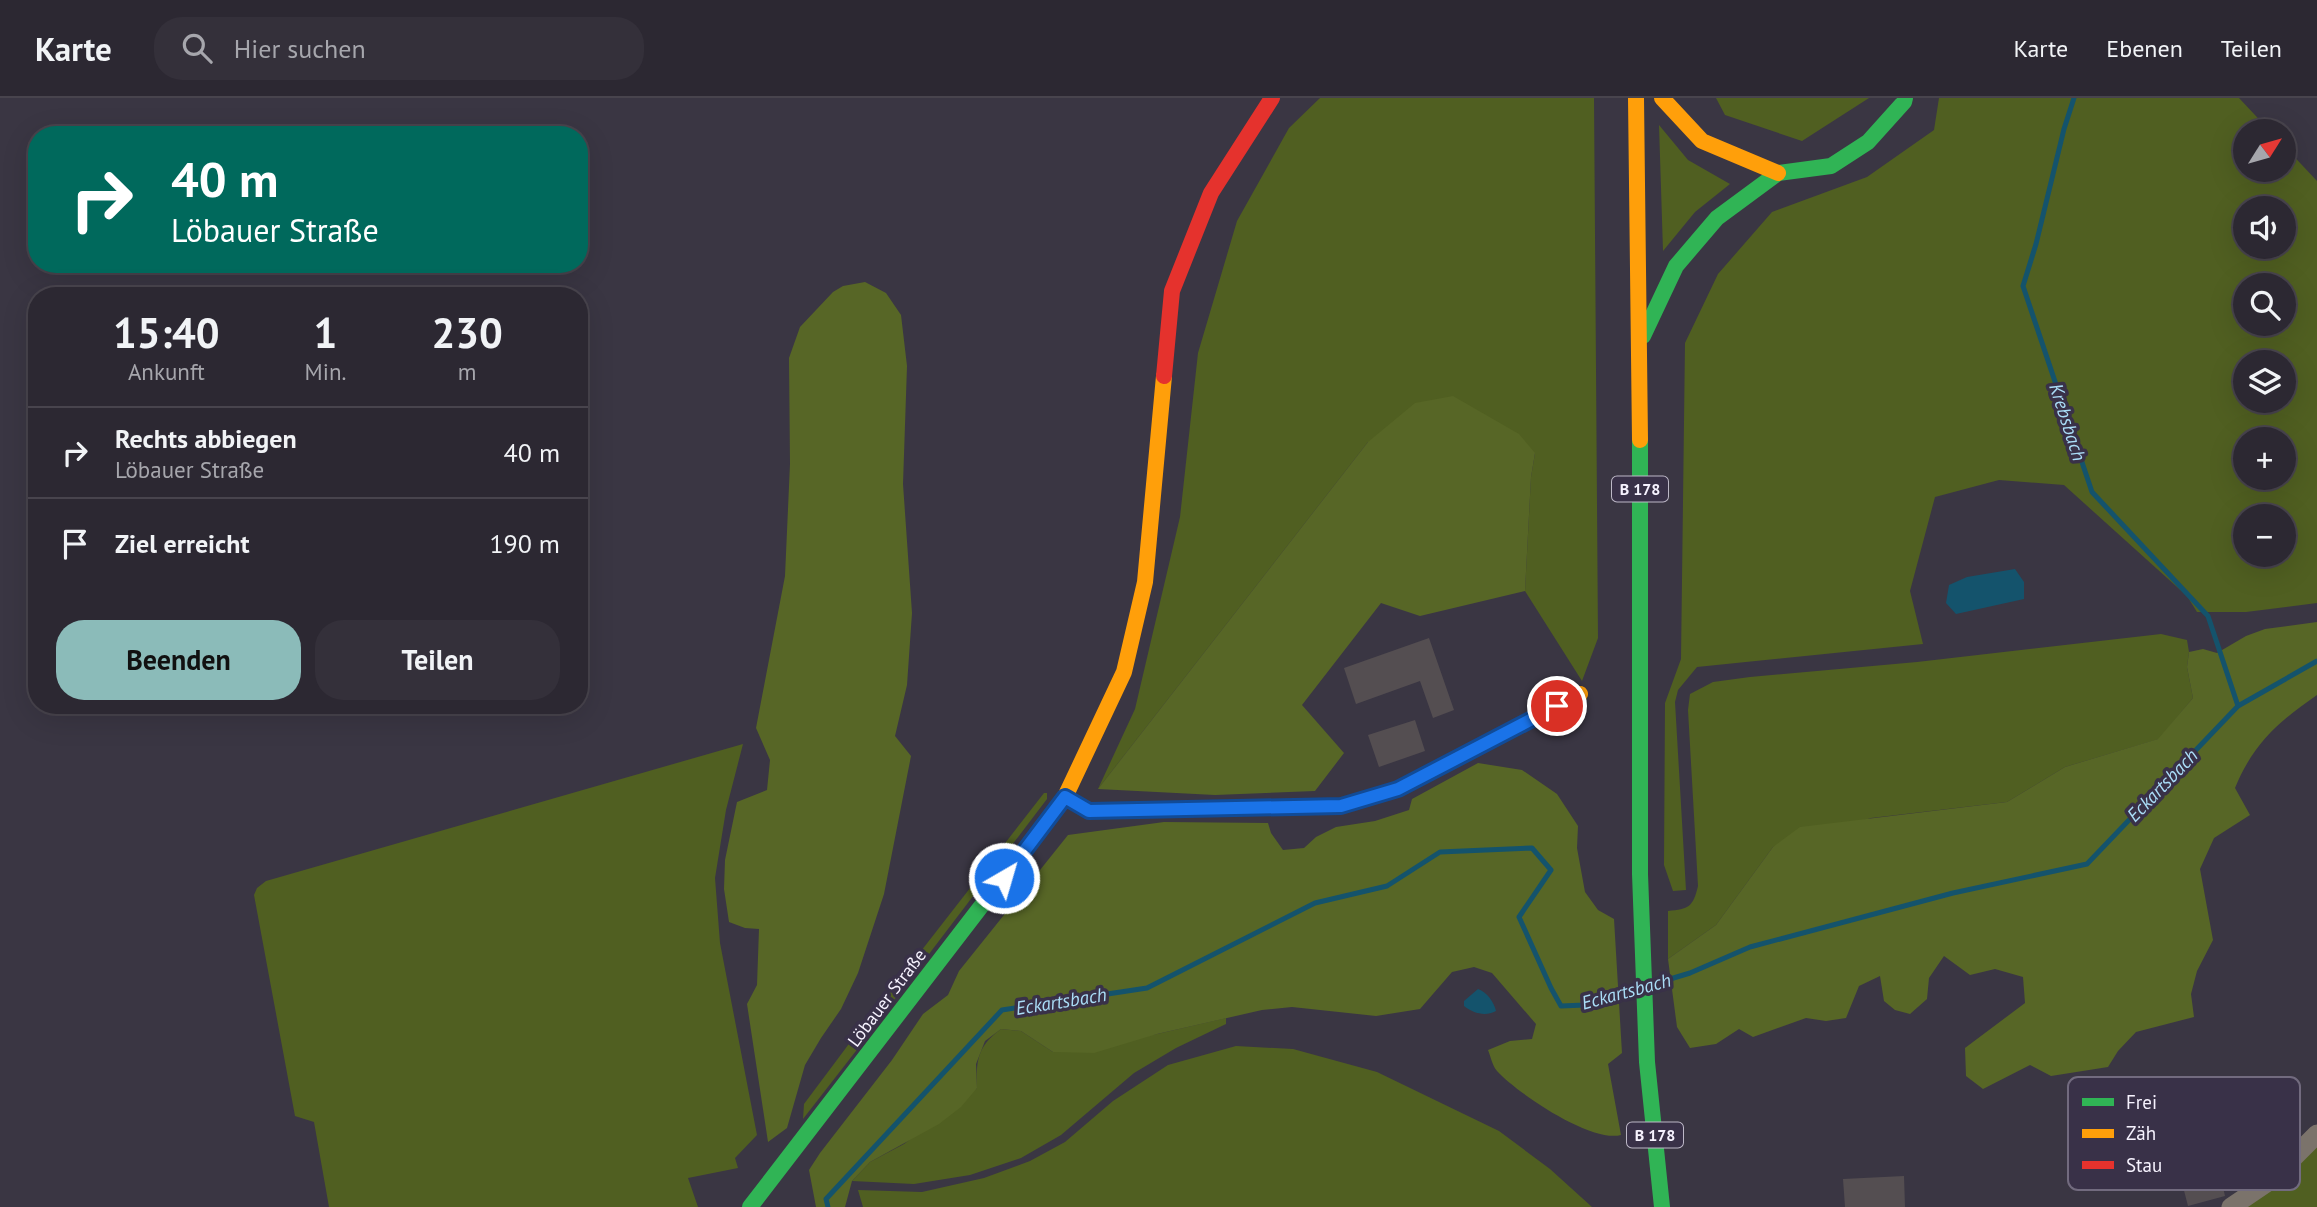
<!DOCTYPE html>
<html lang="de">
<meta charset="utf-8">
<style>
body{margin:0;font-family:"PT Sans",sans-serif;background:#34303a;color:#f1f3f6;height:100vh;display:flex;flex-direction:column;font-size:26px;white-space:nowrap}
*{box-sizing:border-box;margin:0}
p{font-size:23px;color:#a6a6ac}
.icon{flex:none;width:38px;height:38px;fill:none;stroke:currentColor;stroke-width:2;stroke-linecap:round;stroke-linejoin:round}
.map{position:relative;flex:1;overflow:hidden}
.panel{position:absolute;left:28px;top:189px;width:560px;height:427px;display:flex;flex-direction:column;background:#2c2832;border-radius:28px;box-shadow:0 7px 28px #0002,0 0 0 2px #48444d}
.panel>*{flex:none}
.top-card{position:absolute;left:28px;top:28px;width:560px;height:147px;border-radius:28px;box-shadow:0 7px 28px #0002,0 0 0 2px #48444d;background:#00695c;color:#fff;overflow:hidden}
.needle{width:46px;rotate:53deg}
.controls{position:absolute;left:2233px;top:21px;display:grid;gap:14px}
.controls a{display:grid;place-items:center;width:63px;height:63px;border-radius:50%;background:#2c2832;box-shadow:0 7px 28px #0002,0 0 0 2px #48444d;font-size:35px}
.pin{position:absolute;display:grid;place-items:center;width:60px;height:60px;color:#fff;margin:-30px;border:4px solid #fff;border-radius:50%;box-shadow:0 2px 7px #0007}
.me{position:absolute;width:77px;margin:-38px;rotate:38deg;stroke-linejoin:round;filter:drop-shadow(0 0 5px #0008)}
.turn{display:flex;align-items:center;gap:24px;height:147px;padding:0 28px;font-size:32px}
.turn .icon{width:91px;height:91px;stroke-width:2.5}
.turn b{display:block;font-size:49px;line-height:60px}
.eta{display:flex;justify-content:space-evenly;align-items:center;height:119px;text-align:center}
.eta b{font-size:42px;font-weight:800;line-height:49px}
.action{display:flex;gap:14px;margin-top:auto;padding:14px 28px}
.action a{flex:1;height:80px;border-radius:28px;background:#8bbbb9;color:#111;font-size:28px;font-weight:800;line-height:80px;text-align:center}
.action a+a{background:#34303a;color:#f1f3f6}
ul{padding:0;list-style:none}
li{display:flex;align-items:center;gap:21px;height:91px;padding:0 28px;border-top:2px solid #48444d}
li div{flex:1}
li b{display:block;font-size:26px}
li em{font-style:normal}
header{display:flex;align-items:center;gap:42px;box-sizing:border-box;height:98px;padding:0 35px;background:#2c2832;border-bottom:2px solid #48444d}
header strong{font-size:33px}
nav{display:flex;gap:38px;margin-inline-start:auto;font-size:24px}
.search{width:490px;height:63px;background:#34303a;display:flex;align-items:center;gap:18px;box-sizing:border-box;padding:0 24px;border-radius:28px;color:#a6a6ac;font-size:26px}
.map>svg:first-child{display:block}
.green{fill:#505f21;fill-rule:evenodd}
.forest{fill:#576626}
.water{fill:#14536c}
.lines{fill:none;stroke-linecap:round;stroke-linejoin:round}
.stream{stroke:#14536c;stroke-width:5}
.building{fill:#544e51}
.street{stroke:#7b736b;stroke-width:19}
.fast{stroke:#30b455;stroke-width:16}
.slow{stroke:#ff9f0a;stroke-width:16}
.jam{stroke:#e5322d;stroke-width:16}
.route-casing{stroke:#114b97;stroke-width:18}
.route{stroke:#1a73e8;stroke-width:12}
.labels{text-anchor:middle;stroke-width:7;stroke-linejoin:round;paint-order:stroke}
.shield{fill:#393148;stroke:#bdb8c7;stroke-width:2}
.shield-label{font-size:16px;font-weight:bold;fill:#f6f2fe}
.street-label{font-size:18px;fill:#f6f2fe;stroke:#393148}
.water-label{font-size:19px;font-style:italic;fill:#aaddf7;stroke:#393148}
.key{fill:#393148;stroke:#726b7f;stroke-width:2}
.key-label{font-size:19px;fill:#f6f2fe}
</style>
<header>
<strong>Karte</strong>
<div class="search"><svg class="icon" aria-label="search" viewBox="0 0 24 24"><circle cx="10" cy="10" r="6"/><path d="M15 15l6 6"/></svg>Hier suchen</div>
<nav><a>Karte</a><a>Ebenen</a><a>Teilen</a></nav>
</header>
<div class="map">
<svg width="2317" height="1109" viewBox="0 0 2317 1109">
<rect width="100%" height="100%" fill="#3a3643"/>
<!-- green -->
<path class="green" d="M 1320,0 L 1594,0 L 1598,540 L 1582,583 L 1525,493 L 1531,379 L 1535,355 L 1368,344 L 1098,691 L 1135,611 L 1180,419 L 1198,255 L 1237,123 L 1289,30 Z
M 1716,0 L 1869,0 L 1802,43 L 1725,17 Z
M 1939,0 L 2239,0 L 2270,33 L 2245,33 L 2245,72 L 2284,72 L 2284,48 L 2317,83 L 2317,505 L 2246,514 L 2197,514 L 2187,498 L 2064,387 L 1999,382 L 1935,399 L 1910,493 L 1923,546 L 1697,569 L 1678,592 L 1675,604 L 1686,792 L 1673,793 L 1664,767 L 1665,605 L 1681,561 L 1685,245 L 1718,176 L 1772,114 L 1867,79 L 1934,32 ZM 2245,110 L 2284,110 L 2284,149 L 2245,149 ZM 2245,187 L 2284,187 L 2284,226 L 2245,226 ZM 2245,264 L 2284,264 L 2284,303 L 2245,303 ZM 2245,341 L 2284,341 L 2284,380 L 2245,380 ZM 2284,418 L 2284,457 L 2245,457 L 2245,418 Z
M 1659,27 L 1688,62 L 1730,86 L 1695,114 L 1663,153 Z
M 2161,536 L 2187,542 L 2189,554 L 2187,569 L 2193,600 L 2159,641 L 2065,669 L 2007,704 L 1871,720 L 1773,749 L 1716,827 L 1668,861 L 1668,813 C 1689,811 1693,809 1698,788 L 1688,612 L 1690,596 L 1713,584 L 1750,579 L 1917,564 Z
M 743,646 L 726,712 L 715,780 L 720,845 L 757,1037 L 735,1060 L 738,1070 L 688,1080 L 698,1109 L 329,1109 L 314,1024 L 295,1018 L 254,797 L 257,790 L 266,783 Z
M 1044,695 L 1047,695 L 1047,701 L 891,906 L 887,909 L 879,907 Z
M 869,919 L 873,920 L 875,924 L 873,931 L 803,1021 L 804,1006 Z
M 1226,920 L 1226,926 L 1176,950 L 1134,975 L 1061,1037 L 1021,1060 L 970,1077 L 914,1086 L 852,1083 L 870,1064 L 904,1046 L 977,990 C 976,961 978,948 1001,931 L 1021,933 L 1053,954 L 1157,936 Z
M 1236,948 L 1293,951 L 1377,974 L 1499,1033 L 1550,1071 L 1592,1109 L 863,1109 L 858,1092 L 922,1094 L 984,1080 L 1030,1063 L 1065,1044 L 1113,1003 L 1168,967 Z
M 2317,1044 L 2317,1109 L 2239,1109 Z"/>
<!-- forest -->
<path class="forest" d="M 865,184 L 886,195 L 901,217 L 907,268 L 903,386 L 912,515 L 907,587 L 895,638 L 911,658 L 884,796 L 858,875 L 841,911 L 821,940 L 805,967 L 787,1030 L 768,1044 L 747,906 L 757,887 L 759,831 L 745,830 L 729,824 L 724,791 L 725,762 L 737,704 L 767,692 L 770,662 L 756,630 L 785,478 L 790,366 L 789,260 L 800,229 L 833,194 L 843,188 Z
M 1453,298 L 1519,336 L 1535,355 L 1531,379 L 1525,493 L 1420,518 L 1381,505 L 1302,607 L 1344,655 L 1315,693 L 1215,697 L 1098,691 L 1368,344 L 1415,305 Z
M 2317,524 L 2317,597 C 2278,624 2253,646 2235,690 L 2250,717 L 2214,740 L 2200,771 L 2213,842 L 2197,873 L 2191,896 L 2194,919 L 2136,934 L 2118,953 L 2108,969 L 2051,978 L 2030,967 L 1983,991 L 1966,978 L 1965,950 L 2025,905 L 2023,879 L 1995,871 L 1970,877 L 1944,858 L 1929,880 L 1927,901 L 1910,916 L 1895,912 L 1884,903 L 1880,878 L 1859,888 L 1846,920 L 1826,923 L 1806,920 L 1753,939 L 1739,931 L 1716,946 L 1690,950 L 1677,929 L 1668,861 L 1716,827 L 1773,749 L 1800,729 L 2007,704 L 2065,669 L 2158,641 L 2193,600 L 2187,569 L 2189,554 L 2203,551 L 2217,555 L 2246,538 L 2265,531 Z
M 1478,665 L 1522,672 L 1557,696 L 1578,728 L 1577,750 L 1585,794 L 1598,812 L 1614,821 L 1622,955 L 1608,966 L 1621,1037 C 1591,1045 1517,995 1497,973 C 1492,967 1491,959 1488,952 L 1510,943 L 1532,941 L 1536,926 L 1492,875 L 1474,869 L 1452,874 L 1420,911 L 1376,918 L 1292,909 L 1262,912 L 1157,936 L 1094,955 L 1053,954 L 1021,933 L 1001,931 L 985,943 L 976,966 L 977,990 L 961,1009 L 939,1026 L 870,1064 L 852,1083 L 845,1109 L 816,1109 L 809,1072 L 820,1055 L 892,962 L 923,916 L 948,897 L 959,873 L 1068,737 L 1164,724 L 1268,725 L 1271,735 L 1283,752 L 1304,750 L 1316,739 L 1336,729 L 1375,723 L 1409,712 L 1412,701 Z"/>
<!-- water -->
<path class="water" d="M 2015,471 L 2024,484 L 2024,501 L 1956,516 L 1946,505 L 1949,487 L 1967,479 Z
M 1478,891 C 1487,894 1494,904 1496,913 C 1485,919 1473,915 1464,908 L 1464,903 Z"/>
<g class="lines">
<!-- stream -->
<path class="stream" d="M 2074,0 L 2064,31 L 2036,146 L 2023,188 L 2092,394 L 2208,518 L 2238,608
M 1657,885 L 1690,875 L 1750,849 L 1953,795 L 2087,766 L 2238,608 L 2317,563
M 828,1109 L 826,1101 L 1002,912 L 1147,890 L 1315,805 L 1387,788 L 1440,754 L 1532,750 L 1551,772 L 1519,819 L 1551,890 L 1561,908 L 1585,907 L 1631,893"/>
</g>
<!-- building -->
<path class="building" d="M 1429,540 L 1454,612 L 1433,620 L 1420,583 L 1356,606 L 1344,570 Z
M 1415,622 L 1425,653 L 1379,669 L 1368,637 Z
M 2250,1056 L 2265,1080 L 2243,1094 L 2228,1070 Z
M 2218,1068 L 2225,1098 L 2188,1108 L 2180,1077 Z
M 1904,1078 L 1905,1109 L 1845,1109 L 1843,1081 Z"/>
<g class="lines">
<!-- street -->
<path class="street" d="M 2231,1109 L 2271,1082 L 2317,1036"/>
<!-- fast -->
<path class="fast" d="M 1643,238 L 1676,168 L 1717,120 L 1778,75 L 1831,68 L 1868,44 L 1904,4 L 1905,0
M 1640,342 L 1640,776 L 1647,964 L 1662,1109
M 750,1109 L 1036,737"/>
<!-- slow -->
<path class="slow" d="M 1636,0 L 1640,342
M 1662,0 L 1702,43 L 1778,75
M 1065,699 L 1089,713 L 1341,708 L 1398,691 L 1580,596
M 1036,737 L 1065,699 L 1124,574 L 1145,484 L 1164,278"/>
<!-- jam -->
<path class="jam" d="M 1164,278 L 1172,193 L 1211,95 L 1272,0"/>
</g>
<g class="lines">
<defs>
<path id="route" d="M 1004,780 L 1065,699 L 1089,713 L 1341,708 L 1398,691 L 1557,608"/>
</defs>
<!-- route casing -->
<use href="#route" class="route-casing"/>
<!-- route -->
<use href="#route" class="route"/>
</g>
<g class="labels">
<!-- shield labels -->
<g class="shield">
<rect x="1612" y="378.5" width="56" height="25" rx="5"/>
<rect x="1627" y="1024.5" width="56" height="25" rx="5"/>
</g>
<g class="shield-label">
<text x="1640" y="397">B 178</text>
<text x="1655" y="1043">B 178</text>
</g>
<!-- street labels -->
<g class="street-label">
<text transform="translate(887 900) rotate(-53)" y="6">Löbauer Straße</text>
</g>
<!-- water labels -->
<g class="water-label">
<text transform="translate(2068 324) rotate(72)" y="7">Krebsbach</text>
<text transform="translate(2162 687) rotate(-46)" y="7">Eckartsbach</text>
<text transform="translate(1626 893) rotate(-15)" y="7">Eckartsbach</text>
<text transform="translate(1061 903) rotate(-9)" y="7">Eckartsbach</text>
</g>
</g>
<!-- legend -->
<rect x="2068" y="979" width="232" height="113" rx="10" class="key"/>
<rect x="2082" y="1000" width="32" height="8" fill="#30b455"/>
<rect x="2082" y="1031" width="32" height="9" fill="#ff9f0a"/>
<rect x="2082" y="1063" width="32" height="8" fill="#e5322d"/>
<g class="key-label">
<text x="2126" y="1011">Frei</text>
<text x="2126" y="1042">Zäh</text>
<text x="2126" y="1074">Stau</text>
</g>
</svg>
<div class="controls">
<a><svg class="needle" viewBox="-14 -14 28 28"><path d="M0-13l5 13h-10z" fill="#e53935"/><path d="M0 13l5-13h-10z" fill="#a6a6ac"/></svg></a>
<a><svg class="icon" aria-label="sound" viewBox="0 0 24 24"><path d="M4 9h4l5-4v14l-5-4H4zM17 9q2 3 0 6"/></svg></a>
<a><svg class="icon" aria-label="search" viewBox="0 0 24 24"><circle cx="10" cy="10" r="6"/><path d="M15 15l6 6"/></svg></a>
<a><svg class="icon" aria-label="layers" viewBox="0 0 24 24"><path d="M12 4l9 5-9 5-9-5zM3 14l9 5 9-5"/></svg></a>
<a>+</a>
<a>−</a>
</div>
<div class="pin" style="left:1557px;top:608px;background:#d93025"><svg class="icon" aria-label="arrive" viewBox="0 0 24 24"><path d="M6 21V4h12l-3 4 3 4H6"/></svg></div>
<svg class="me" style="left:1004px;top:780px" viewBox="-20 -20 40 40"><circle r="17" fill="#1a73e8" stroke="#fff" stroke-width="3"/><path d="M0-11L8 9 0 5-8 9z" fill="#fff"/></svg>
<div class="top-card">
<div class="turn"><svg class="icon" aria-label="right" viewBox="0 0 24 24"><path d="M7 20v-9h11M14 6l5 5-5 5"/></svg><div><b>40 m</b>Löbauer Straße</div></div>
</div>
<section class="panel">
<div class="eta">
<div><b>15:40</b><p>Ankunft</p></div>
<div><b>1</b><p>Min.</p></div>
<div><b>230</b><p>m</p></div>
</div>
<ul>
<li><svg class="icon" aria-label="right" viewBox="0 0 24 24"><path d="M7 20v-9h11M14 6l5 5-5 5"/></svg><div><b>Rechts abbiegen</b><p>Löbauer Straße</p></div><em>40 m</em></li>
<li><svg class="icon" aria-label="arrive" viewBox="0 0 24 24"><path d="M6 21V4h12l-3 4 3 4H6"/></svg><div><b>Ziel erreicht</b></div><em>190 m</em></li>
</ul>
<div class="action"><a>Beenden</a><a>Teilen</a></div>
</section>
</div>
